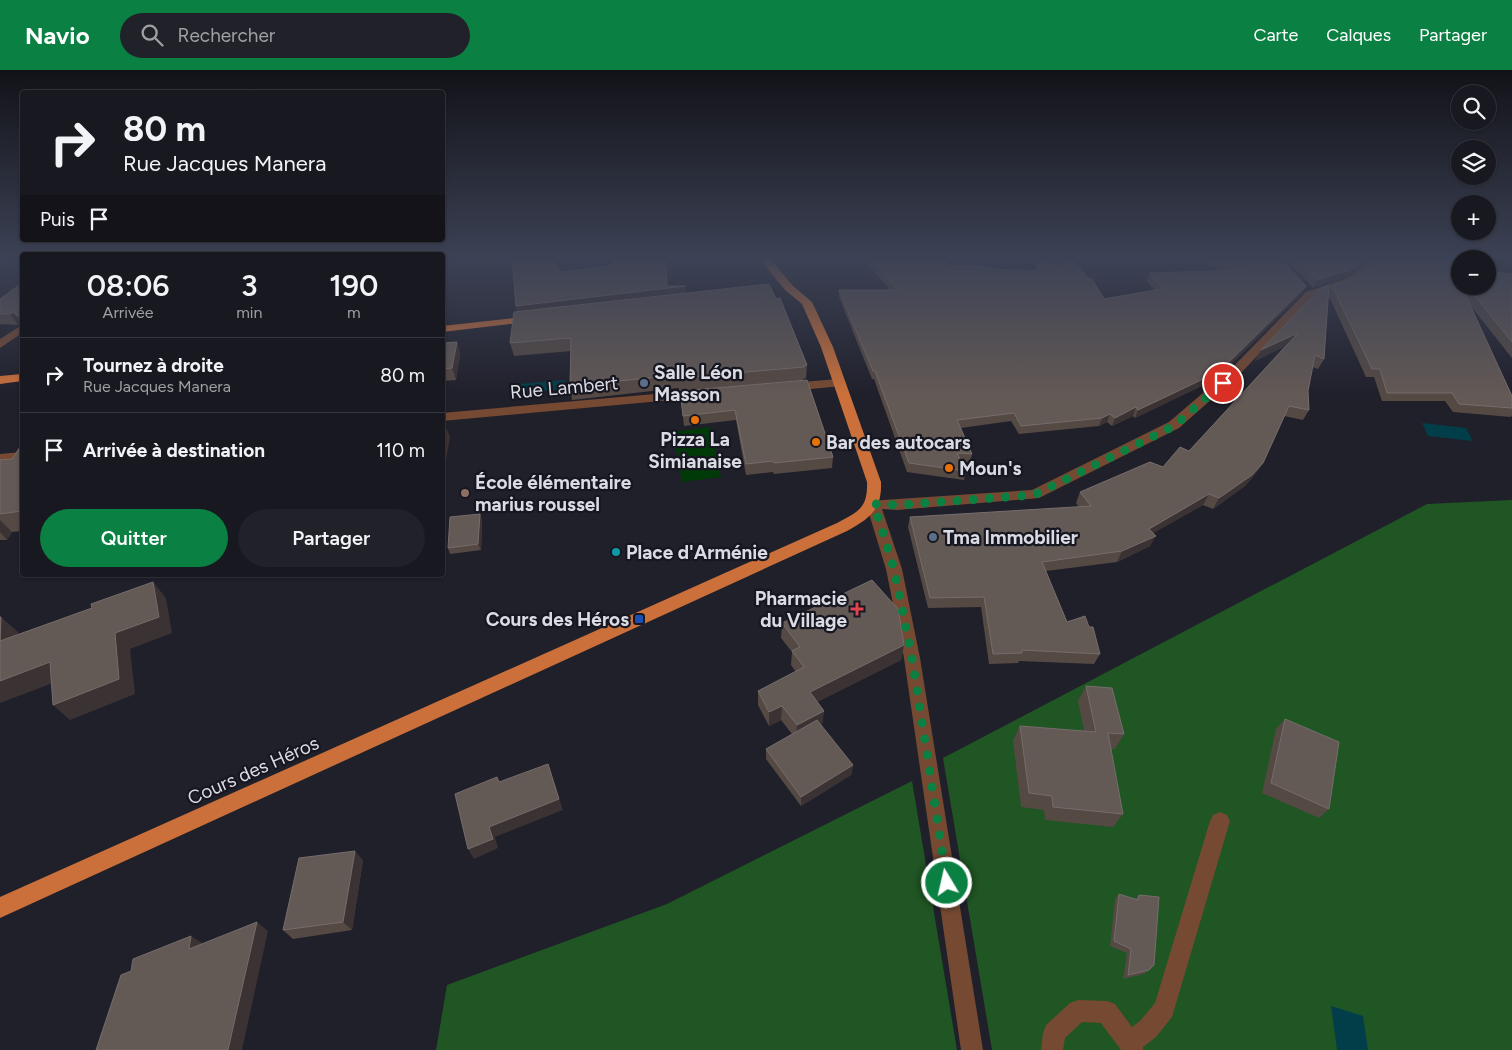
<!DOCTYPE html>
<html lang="fr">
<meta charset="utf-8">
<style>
body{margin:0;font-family:Figtree,sans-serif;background:#212129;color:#f1f3f6;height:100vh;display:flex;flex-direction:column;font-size:19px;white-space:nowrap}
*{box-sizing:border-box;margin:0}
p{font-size:16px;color:#9fa0a5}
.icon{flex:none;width:28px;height:28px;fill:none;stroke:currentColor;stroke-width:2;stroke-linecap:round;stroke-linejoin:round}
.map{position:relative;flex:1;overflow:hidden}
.drawer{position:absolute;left:20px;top:182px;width:425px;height:325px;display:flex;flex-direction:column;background:#181820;border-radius:5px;box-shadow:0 1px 4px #0004,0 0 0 1px #36373e}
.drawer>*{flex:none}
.top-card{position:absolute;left:20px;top:20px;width:425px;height:152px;border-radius:5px;box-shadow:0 1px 4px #0004,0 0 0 1px #36373e;background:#181820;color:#f1f3f6;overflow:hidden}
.controls{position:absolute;left:1451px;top:15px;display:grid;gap:10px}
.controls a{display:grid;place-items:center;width:45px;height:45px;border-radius:50%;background:#181820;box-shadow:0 1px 4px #0004,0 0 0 1px #36373e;font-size:25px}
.pin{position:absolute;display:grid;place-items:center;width:42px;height:42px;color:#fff;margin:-21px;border:2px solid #fff;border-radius:50%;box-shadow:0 1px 5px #0007}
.me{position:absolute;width:55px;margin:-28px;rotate:351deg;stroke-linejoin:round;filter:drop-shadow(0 0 4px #0008)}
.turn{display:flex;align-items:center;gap:18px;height:105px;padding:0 20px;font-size:22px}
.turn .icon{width:65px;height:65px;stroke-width:2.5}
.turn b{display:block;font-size:35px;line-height:42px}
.then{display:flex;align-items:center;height:48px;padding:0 20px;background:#0003;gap:10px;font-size:19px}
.eta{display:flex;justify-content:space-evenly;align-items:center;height:85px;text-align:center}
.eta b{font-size:30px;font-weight:600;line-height:35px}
.action{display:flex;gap:10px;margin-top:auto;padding:10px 20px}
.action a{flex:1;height:58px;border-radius:30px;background:#0b8043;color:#fff;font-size:20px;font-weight:600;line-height:58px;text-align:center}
.action a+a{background:#212129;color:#f1f3f6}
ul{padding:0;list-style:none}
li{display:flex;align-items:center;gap:15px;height:75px;padding:0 20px;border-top:1px solid #36373e}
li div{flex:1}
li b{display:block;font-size:19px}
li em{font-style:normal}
header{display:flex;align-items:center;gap:30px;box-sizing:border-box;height:70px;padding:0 25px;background:#0b8043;color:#fff}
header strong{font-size:24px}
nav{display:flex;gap:28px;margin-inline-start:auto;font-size:18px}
.search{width:350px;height:45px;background:#212129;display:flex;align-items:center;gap:12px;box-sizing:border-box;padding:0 18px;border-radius:28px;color:#9fa0a5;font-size:19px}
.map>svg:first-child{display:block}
.green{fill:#003a09}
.forest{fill:#205524}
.water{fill:#023e49}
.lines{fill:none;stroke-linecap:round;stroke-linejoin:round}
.minor{fill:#764a32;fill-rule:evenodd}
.major{fill:#cb703a;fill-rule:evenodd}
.wall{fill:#554944}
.shaded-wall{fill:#3a3233}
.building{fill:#635955;stroke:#766d6b}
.route{stroke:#0b8043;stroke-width:9;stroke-dasharray:0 16.2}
.service-dot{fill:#5c6f8a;stroke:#171721;stroke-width:2}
.food-dot{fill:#e8710a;stroke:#171721;stroke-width:2}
.education-dot{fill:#8d6e63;stroke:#171721;stroke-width:2}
.culture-dot{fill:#0f9aa8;stroke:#171721;stroke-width:2}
.health-dot{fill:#e0444e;stroke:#171721;stroke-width:2}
.transit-dot{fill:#1a4fb4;stroke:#171721;stroke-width:2}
.labels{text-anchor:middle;stroke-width:4.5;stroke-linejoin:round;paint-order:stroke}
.poi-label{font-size:19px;font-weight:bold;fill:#dbdbe3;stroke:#171721;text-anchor:start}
.street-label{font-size:19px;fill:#dbdbe3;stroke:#171721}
</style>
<header>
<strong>Navio</strong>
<div class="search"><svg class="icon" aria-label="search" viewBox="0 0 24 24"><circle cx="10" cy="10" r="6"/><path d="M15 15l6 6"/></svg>Rechercher</div>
<nav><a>Carte</a><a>Calques</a><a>Partager</a></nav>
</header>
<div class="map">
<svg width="1512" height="980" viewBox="0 0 1512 980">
<rect width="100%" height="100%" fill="#20202b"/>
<!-- green -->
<path class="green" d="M 710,357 L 721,407 L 682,412 L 673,362 Z"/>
<!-- forest -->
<path class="forest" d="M 1512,430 L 1512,980 L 992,980 L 943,688 L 1427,434 Z
M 912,711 L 957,980 L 436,980 L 447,915 L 667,834 Z"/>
<!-- water -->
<path class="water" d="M 565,310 L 565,319 L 518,323 L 519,314 Z
M 1422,353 L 1466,358 L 1473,371 L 1428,366 Z
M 1331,936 L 1363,946 L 1368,980 L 1337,980 Z"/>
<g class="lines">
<!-- minor -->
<path class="minor" d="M 1375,188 L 1387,188 L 1353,213 L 1314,226 L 1239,305 L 1179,358 L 1039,428 L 897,440 L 882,439 L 902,499 L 920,588 L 983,980 L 961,980 L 904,588 L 886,499 L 866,434 L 868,431 L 1032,420 L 1169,352 L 1231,299 L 1306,222 L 1345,209 Z
M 22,255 L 22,263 L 0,278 L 0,269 Z
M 838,309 L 842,310 L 844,313 L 842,316 L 790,321 L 784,317 L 790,313 Z
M 700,320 L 706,324 L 704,327 L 442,351 L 442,343 Z
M 22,382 L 22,390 L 0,392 L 0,384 Z
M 1220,742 L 1227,745 L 1230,751 L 1172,947 L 1156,967 L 1143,977 L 1143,980 L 1121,980 L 1101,953 L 1082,952 L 1065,968 L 1063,980 L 1041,980 L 1043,963 L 1046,955 L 1070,933 L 1078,930 L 1107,931 L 1115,934 L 1132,957 L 1140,951 L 1155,933 L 1210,751 L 1213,745 Z"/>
<!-- major -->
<path class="major" d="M 759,188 L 770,188 L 793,216 L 812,232 L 833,277 L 881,412 C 882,440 870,448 847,461 L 0,848 L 0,827 L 837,453 C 858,442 868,438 867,412 L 821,277 L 802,234 L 785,220 Z
M 532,246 L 536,247 L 538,249 L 536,251 L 442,262 L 442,256 Z
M 22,304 L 22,311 L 0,314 L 0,306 Z"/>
</g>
<!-- wall -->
<path class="wall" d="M 472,188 L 554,188 L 560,202 L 608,196 L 613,194 L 612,188 L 668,216 L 686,216 L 686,223 L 807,295 L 806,308 L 803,309 L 803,310 L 679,321 L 679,318 L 572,330 L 570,316 L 571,281 L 514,286 L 510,273 L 517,242 L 516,236 L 512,190 L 474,196 Z
M 862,188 L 948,188 L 946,195 L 994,199 L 1104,229 L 1154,220 L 1147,211 L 1150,203 L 1222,201 L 1189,188 L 1280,188 L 1306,216 L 1301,224 L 1216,309 L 1135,348 L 1133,346 L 1112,356 L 1107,352 L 1099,356 L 1019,364 L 1011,351 L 961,358 L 972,384 L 970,392 L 961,392 L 966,401 L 964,410 L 907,402 L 874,309 L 872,309 L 839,227 L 839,220 L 890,220 Z
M 1286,188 L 1372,188 L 1344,207 L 1313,218 Z
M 1459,197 L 1512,204 L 1512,288 L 1470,235 L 1512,326 L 1512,345 L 1511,347 L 1453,342 L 1445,331 L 1382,331 L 1374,307 L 1366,307 L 1328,224 L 1324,289 L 1318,299 L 1312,297 L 1308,321 L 1309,340 L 1303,350 L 1284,346 L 1263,393 L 1256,403 L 1245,416 L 1213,439 L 1203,435 L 1153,463 L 1150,476 L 1117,492 L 1046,501 L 1067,552 L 1089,557 L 1100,584 L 1094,594 L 1019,591 L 1018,593 L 989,594 L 981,537 L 928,538 L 908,457 L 910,447 L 1079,437 L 1076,433 L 1080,422 L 1163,397 L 1189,381 L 1285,276 L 1255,291 L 1261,280 L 1328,223 L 1332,216 L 1359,207 Z
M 22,213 L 22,254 L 22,253 L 18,255 L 0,254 L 0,229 Z
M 457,272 L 460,284 L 456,310 L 442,311 L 442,273 Z
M 807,310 L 833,387 L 832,398 L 774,404 L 773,402 L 746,405 L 736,350 L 684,356 L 680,321 Z
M 22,374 L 22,461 L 12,462 L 7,470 L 0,470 L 0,390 L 12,389 Z
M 480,444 L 482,450 L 481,480 L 450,484 L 448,478 Z
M 782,553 L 904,575 L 901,590 L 817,632 L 824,641 L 822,654 L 821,655 L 853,695 L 851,705 L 801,736 L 766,689 L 766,679 L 792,664 L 781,650 L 769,656 L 758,635 L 758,621 L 796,602 L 791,595 L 792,582 L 781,568 Z
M 1086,616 L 1124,664 L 1115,679 L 1111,679 L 1123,744 L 1113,757 L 1045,750 L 1044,740 L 1021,737 L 1013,670 L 1020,656 L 1084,661 L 1078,631 Z
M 1285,649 L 1329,739 L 1319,748 L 1262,723 L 1276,659 Z
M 363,790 L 352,860 L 293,869 L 283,860 Z
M 1119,824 L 1135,829 L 1139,825 L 1149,900 L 1144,904 L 1123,909 L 1127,883 L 1110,876 L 1115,829 Z"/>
<!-- shaded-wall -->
<path class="shaded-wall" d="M 472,188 L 513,188 L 514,190 L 474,196 Z
M 1365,188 L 1372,188 L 1344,207 L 1313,218 L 1317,210 Z
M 686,216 L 686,225 L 518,245 L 516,236 Z
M 1306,216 L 1301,224 L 1216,309 L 1135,348 L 1138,340 Z
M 14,242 L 22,253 L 18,255 L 10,244 Z
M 1298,263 L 1292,273 L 1255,291 L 1261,280 Z
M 457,272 L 460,284 L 456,310 L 452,298 Z
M 1136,337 L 1133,346 L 1112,356 L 1115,348 Z
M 1110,344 L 1107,352 L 1099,356 L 1102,348 Z
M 443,349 L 450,367 L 442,415 L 442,355 Z
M 1263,393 L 1256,403 L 1245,416 L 1213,439 L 1219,428 Z
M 1209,424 L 1203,435 L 1143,469 L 1149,459 Z
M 480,444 L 482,450 L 481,480 L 478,474 Z
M 0,450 L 12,462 L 7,470 L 0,462 Z
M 1156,466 L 1150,476 L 1117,492 L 1122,481 Z
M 153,512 L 166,528 L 172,563 L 130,579 L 135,624 L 70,650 L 53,635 L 115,563 Z
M 1,547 L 18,562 L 18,587 L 0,571 Z
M 904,575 L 901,590 L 809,636 L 810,622 Z
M 50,592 L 66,608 L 0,633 L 0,611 Z
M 782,636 L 781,650 L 769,656 L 769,642 Z
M 824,641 L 822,654 L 796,669 L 797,655 Z
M 548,694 L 563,740 L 495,767 L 498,778 L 474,789 L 468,779 L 489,757 Z
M 853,695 L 851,705 L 801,736 L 801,727 Z
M 355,781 L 363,790 L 352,860 L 343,852 Z
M 257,852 L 268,861 L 242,980 L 228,980 Z
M 191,866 L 204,874 L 189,879 Z"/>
<!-- building -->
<path class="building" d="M 512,188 L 554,188 L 560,202 L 608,196 L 608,195 L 613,194 L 612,188 L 666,188 L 667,216 L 686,216 L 516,236 Z
M 870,188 L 947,188 L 945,195 L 983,196 L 994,199 L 1036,201 L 1039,190 L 1057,196 L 1073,190 L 1089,209 L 1092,209 L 1104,229 L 1162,219 L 1150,203 L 1244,200 L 1213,188 L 1280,188 L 1306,216 L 1220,301 L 1138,340 L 1136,337 L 1115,348 L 1110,344 L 1102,348 L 1021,356 L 1014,343 L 957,350 L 972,384 L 957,383 L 966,401 L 909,393 L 875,301 L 873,301 L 839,220 L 898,220 Z
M 1297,188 L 1365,188 L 1349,200 L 1317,210 Z
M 1384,188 L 1461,188 L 1460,189 L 1459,197 L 1460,197 L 1460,216 L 1488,216 L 1488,201 L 1512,204 L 1512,272 L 1470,220 L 1465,224 L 1512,326 L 1512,338 L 1459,334 L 1452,323 L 1387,323 L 1380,299 L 1372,299 L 1332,216 L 1359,207 Z
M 22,213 L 22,245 L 16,245 L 14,242 L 10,244 L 0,244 L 0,229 Z
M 769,214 L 776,229 L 780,228 L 807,295 L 803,296 L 804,297 L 678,308 L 678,305 L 570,316 L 571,268 L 510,273 L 514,242 Z
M 1329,215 L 1324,289 L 1315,285 L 1308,321 L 1309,340 L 1289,336 L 1263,393 L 1252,405 L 1219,428 L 1209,424 L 1149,459 L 1156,466 L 1122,481 L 1042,492 L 1067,552 L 1085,546 L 1089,557 L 1093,557 L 1100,584 L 1022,580 L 1022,583 L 993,584 L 984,527 L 930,528 L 910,447 L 1091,436 L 1080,422 L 1150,392 L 1163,397 L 1180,377 L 1189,381 L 1298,263 L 1261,280 L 1321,218 Z
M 457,272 L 452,298 L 442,299 L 442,273 Z
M 807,310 L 833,387 L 774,393 L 773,391 L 746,394 L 735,340 L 683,346 L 680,321 Z
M 22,374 L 22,441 L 0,444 L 0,390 L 12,389 Z
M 480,444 L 478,474 L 448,478 L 450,447 Z
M 872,510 L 898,539 L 904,575 L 810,622 L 824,641 L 797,655 L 782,636 L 769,642 L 758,621 L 804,597 L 792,581 L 800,577 L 782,553 Z
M 153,512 L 159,547 L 115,563 L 119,609 L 53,635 L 50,592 L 0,611 L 0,547 L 1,547 L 0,571 L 92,538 L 91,534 Z
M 1086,616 L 1112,618 L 1124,664 L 1108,663 L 1123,744 L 1053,737 L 1052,726 L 1029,723 L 1020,656 L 1096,662 Z
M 1285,649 L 1339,672 L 1329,739 L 1271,713 Z
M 817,650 L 853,695 L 801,727 L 766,679 Z
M 548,694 L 559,729 L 489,757 L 493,769 L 468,779 L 455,724 L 497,707 L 499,712 Z
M 355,781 L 343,852 L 283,860 L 299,788 Z
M 1119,824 L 1138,830 L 1139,825 L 1159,827 L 1154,895 L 1149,900 L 1128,905 L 1131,879 L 1114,871 Z
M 257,852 L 228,980 L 96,980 L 121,905 L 131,901 L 133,889 L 191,866 L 189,879 Z"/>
<!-- sky -->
<linearGradient id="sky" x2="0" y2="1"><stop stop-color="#121218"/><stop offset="0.58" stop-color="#3c4255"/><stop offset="1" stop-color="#3c4255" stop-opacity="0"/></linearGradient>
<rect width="1512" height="325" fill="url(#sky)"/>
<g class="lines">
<!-- route -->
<path class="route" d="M 947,813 L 912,588 L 894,499 L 874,434 L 898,435 L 1034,425 L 1174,356 L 1223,313"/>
</g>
<!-- markers -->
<g class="service-dot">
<circle cx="644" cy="313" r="5"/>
<circle cx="933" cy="467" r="5"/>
</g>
<g class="food-dot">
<circle cx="695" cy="350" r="5"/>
<circle cx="816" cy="372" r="5"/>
<circle cx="949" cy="398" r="5"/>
</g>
<circle class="education-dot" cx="465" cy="423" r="5"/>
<circle class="culture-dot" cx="616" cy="482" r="5"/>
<path class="health-dot" d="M854.5 531.5h5v5h5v5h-5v5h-5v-5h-5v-5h5z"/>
<rect class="transit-dot" x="634" y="544" width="10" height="10" rx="2.5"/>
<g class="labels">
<!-- poi labels -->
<g class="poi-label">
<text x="654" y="309">Salle Léon<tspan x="654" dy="22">Masson</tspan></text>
<text x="695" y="376" text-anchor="middle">Pizza La<tspan x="695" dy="22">Simianaise</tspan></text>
<text x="826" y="379">Bar des autocars</text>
<text x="959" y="405">Moun's</text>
<text x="475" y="419">École élémentaire<tspan x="475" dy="22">marius roussel</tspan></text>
<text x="943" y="474">Tma Immobilier</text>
<text x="626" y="489">Place d'Arménie</text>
<text x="847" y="535" text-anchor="end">Pharmacie<tspan x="847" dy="22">du Village</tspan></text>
<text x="629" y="556" text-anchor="end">Cours des Héros</text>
</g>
<!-- street labels -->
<g class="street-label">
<text transform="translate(564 317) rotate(-5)" y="7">Rue Lambert</text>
<text transform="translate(253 700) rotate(-24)" y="7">Cours des Héros</text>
</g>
</g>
</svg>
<div class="controls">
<a><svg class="icon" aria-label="search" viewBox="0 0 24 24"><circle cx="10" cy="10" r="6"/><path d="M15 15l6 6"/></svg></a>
<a><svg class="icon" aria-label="layers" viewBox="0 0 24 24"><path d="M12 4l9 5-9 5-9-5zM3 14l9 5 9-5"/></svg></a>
<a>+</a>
<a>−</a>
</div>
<div class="pin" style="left:1223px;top:313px;background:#d93025"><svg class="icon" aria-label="arrive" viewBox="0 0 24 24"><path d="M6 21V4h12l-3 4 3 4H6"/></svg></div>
<svg class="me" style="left:947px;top:813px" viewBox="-20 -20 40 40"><circle r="17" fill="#0b8043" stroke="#fff" stroke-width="3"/><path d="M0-11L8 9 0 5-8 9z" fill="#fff"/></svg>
<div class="top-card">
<div class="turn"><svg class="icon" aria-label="right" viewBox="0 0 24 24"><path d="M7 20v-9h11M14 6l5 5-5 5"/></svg><div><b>80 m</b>Rue Jacques Manera</div></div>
<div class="then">Puis<svg class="icon" aria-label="arrive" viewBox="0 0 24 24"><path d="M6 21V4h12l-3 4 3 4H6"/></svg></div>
</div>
<section class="drawer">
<div class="eta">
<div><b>08:06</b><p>Arrivée</p></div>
<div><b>3</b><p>min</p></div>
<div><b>190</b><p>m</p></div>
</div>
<ul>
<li><svg class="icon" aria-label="right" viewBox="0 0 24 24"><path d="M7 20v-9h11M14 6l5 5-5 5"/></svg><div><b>Tournez à droite</b><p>Rue Jacques Manera</p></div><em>80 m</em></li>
<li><svg class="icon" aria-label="arrive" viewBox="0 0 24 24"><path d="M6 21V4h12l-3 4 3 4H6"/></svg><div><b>Arrivée à destination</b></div><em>110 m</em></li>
</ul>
<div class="action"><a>Quitter</a><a>Partager</a></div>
</section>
</div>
